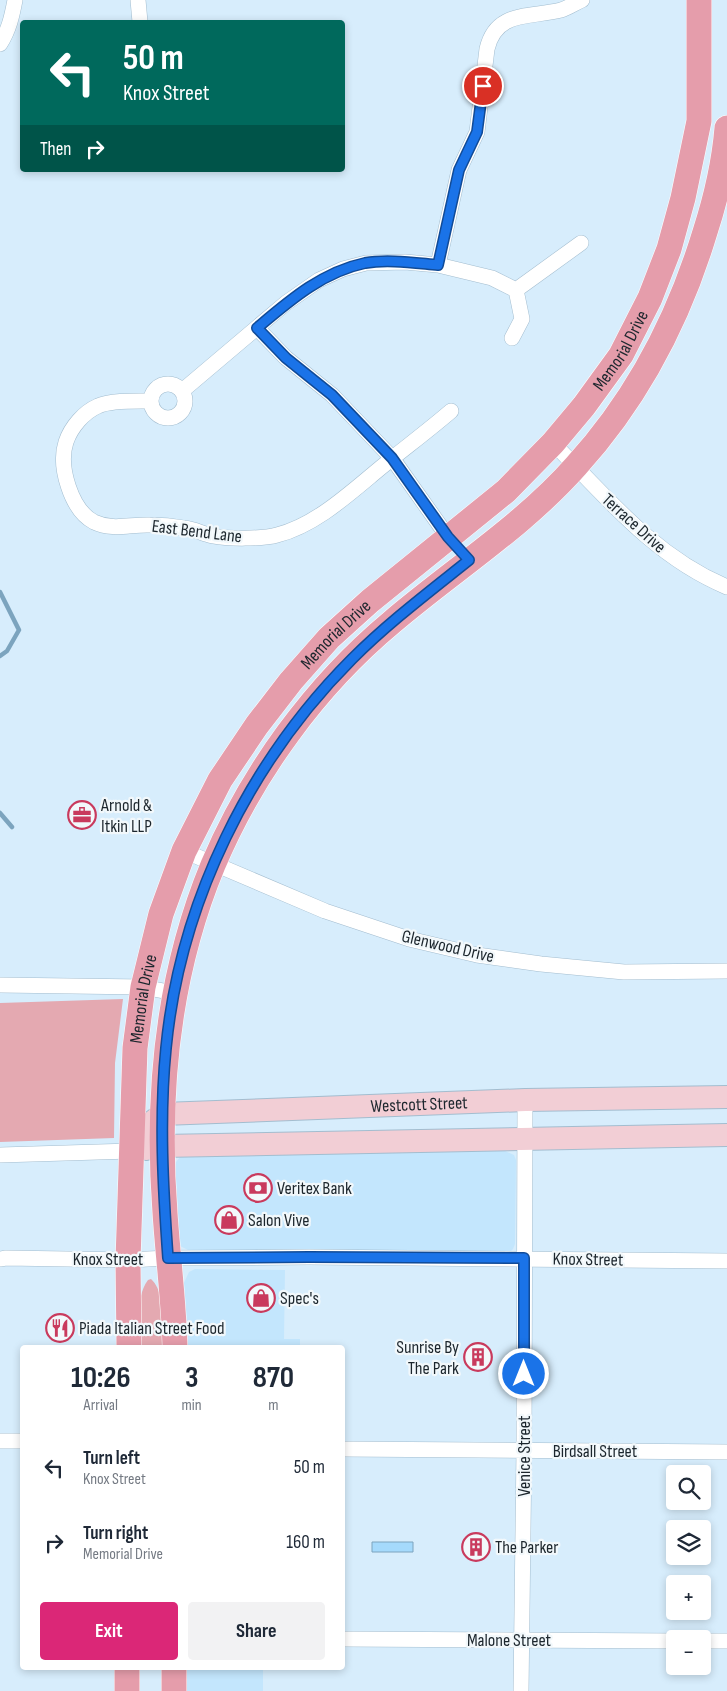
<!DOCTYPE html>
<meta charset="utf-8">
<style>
body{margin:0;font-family:"Sofia Sans Condensed",sans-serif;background:#f2f2f3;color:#1f2937;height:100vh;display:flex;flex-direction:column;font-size:19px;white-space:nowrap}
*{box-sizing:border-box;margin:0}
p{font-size:16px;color:#747a83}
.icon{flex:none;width:28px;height:28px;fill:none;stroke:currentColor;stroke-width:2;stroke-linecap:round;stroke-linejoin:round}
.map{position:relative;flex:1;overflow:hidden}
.side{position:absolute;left:20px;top:1345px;width:325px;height:325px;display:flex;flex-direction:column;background:#fff;border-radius:5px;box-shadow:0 2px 8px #0003}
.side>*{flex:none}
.guide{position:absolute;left:20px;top:20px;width:325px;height:152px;border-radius:5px;box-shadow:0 2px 8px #0003;background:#00695c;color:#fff;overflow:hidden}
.controls{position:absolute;left:666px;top:1465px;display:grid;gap:10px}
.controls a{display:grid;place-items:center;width:45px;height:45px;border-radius:5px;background:#fff;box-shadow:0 2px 8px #0003;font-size:25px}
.pin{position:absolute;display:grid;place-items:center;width:42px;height:42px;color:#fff;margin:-21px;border:2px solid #fff;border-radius:50%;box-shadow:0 1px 5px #0007}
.me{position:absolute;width:55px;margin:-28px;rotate:0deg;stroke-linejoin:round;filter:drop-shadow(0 0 4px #0008)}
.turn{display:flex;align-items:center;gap:18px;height:105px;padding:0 20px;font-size:22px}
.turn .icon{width:65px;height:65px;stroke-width:2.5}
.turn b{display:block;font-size:35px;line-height:42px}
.then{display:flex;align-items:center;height:48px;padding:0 20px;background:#0003;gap:10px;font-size:19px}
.eta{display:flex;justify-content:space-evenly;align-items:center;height:85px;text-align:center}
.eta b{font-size:30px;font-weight:700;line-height:35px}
.action{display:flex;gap:10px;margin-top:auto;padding:10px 20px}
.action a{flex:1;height:58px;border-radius:5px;background:#db2777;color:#fff;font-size:20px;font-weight:700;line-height:58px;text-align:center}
.action a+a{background:#f2f2f3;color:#1f2937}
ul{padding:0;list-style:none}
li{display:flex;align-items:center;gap:15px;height:75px;padding:0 20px}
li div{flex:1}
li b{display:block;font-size:19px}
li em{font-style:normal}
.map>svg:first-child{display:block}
.built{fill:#c3e6fd}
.green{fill:#e4a9b1}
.water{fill:#a5dafc;stroke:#7ca4be}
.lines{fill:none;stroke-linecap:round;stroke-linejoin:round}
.stream{stroke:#7ca4be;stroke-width:4.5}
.minor-casing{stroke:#a3bdcf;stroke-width:16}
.secondary-casing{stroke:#a3bdcf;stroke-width:24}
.primary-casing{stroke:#fff;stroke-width:26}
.minor{stroke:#fff;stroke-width:15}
.secondary{stroke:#f2ced5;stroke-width:22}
.primary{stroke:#e59dab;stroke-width:25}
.route-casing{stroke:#114b97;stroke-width:12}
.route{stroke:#1a73e8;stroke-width:9}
.labels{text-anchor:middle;stroke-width:4.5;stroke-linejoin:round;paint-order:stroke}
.street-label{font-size:18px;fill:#1c262d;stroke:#f2f8fb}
.poi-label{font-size:18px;fill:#1c262d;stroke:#f2f8fb;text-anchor:start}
</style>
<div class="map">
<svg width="727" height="1691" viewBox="0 0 727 1691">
<rect width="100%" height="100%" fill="#d7edfc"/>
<!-- built -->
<path class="built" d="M 445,1151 L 505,1151 L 514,1155 L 516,1160 L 515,1244 L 513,1249 L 510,1252 L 251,1251 L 188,1250 L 180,1246 L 179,1240 L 174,1167 L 176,1162 L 180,1157 L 186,1156 Z
M 195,1269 L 285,1270 L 284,1339 L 300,1339 L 300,1347 L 187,1347 L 183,1285 L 189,1272 Z
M 187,1668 L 263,1668 L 263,1691 L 187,1691 Z"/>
<!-- green -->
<path class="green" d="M 123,999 L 115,1063 L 114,1138 L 0,1142 L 0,1003 Z
M 151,1279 C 166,1292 163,1329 163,1347 L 140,1348 C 140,1327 135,1297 148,1280 Z"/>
<!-- water -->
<path class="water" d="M 372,1542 L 413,1542 L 413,1552 L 372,1552 Z"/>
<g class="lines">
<!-- stream -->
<path class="stream" d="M 0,592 L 19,630 L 7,651 L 0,656
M 0,813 L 12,827"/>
<defs>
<path id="minor" d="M 138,0 L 140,22
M 0,44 C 9,30 12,16 15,0
M 438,265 L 459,170 L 477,132 L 487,49 C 496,10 530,18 561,10 C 568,8 575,3 582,0
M 516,290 L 581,243
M 257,328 L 286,358 L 332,395 L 392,458 L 448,537
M151 401a17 17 0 1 1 34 0a17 17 0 1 1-34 0Z
M 182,391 L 286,303 L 319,280 L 343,269 L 366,263 L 405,262 L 438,265 L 492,278 L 516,290 L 522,319 L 512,338
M 151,401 C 137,401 110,400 98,406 C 84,412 71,427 66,442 C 58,466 71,510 94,522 C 113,531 131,524 150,525 C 161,525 173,526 184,528 C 194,529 203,534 213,536 C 228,539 263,539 277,535 C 317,525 352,491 384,465 C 406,447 429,430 451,411
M 553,443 C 607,498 655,557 727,587
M 184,851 L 325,911 L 409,939 L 477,955 L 541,964 L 624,972 L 727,971
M 0,985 L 143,987 L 174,993
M 0,1155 L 131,1151
M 0,1259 L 6,1258 L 128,1260 L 168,1258 L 309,1257 L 727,1261
M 0,1441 L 22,1441
M 342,1449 L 727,1452
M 342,1639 L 675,1641
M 702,1641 L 727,1641
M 521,1691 L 524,1450 L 525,1100"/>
<g id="secondary">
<path d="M 146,1149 L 162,1146 L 727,1135"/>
<path id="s1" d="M 131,1151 C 140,1133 146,1125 163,1114 L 525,1100 L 727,1097"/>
</g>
<g id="primary">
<path id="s2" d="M 129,1348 L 128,1260 L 135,1048 L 143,987 L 161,914 L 184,851 L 220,780 L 257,725 L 291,681 L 329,638 L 370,601 L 506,491 L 553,443 L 584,406 L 621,355 L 650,298 L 669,249 L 683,198 L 699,121 L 699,0"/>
<path d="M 175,1348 C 174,1303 168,1258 165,1213 C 156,1094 167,976 213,865 C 252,773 315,686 392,622 C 453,570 523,526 576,466 C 637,399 679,318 705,232 C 716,198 724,163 727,128"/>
<path d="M 174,1668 L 174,1691"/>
<path d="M 127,1691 L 127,1668"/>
</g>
</defs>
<!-- minor casing -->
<use href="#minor" class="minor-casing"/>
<!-- secondary casing -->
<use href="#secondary" class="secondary-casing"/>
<!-- primary casing -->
<use href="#primary" class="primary-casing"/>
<!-- minor -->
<use href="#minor" class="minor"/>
<!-- secondary -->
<use href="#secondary" class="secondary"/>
<!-- primary -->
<use href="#primary" class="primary"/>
</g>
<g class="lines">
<defs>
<path id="route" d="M 483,86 L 477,132 L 459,170 L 438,265 C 415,263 388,259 365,263 C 322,272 289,301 257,328 L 286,358 L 332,395 L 392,458 L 448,537 L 469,560 C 429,592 388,623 352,659 C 249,762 180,903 166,1048 C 159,1118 163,1188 168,1258 L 309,1257 L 524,1258 L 524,1374"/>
</defs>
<!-- route casing -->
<use href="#route" class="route-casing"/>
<!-- route -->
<use href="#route" class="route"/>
</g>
<!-- icons -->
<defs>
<symbol id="office-ring" viewBox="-11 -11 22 22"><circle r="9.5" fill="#f2f8fb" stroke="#c93a5d" stroke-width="1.5"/><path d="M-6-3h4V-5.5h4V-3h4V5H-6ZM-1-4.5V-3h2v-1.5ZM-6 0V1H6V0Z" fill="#c93a5d"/></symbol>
<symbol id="bank-ring" viewBox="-11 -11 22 22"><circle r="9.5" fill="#f2f8fb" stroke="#c93a5d" stroke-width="1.5"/><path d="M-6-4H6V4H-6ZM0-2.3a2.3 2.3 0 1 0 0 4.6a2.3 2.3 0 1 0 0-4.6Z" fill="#c93a5d"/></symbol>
<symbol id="shop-ring" viewBox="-11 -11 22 22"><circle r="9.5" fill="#f2f8fb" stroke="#c93a5d" stroke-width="1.5"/><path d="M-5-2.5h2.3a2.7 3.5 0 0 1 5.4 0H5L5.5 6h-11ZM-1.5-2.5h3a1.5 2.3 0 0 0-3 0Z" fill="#c93a5d"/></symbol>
<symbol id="restaurant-ring" viewBox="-11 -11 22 22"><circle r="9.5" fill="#f2f8fb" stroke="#c93a5d" stroke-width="1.5"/><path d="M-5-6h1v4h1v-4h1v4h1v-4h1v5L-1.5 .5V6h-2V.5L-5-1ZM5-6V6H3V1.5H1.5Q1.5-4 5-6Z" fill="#c93a5d"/></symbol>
<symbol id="building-ring" viewBox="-11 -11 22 22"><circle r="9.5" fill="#f2f8fb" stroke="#c93a5d" stroke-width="1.5"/><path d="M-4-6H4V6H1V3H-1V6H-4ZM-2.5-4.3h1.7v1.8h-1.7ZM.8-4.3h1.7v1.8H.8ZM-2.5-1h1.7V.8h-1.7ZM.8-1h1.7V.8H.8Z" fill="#c93a5d"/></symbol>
</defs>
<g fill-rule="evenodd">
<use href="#office-ring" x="66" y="799" width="32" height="32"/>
<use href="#bank-ring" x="242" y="1172" width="32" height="32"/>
<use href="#shop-ring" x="213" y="1204" width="32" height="32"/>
<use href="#shop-ring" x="245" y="1282" width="32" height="32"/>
<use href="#restaurant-ring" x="44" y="1312" width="32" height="32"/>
<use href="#building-ring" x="462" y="1341" width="32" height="32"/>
<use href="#building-ring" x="460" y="1531" width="32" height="32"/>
</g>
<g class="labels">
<!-- street labels -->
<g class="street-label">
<text dy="6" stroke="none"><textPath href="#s2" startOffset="1175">Memorial Drive</textPath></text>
<text transform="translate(634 523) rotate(42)" y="6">Terrace Drive</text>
<text transform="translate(197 531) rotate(7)" y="6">East Bend Lane</text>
<text dy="6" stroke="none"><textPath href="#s2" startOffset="770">Memorial Drive</textPath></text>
<text transform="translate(448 946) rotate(13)" y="6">Glenwood Drive</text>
<text dy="6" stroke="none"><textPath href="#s2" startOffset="350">Memorial Drive</textPath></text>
<text dy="6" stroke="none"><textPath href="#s1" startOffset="306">Westcott Street</textPath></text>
<text x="108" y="1265">Knox Street</text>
<text transform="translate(588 1259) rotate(1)" y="6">Knox Street</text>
<text x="595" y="1457">Birdsall Street</text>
<text transform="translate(524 1456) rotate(-90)" y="6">Venice Street</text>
<text x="509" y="1646">Malone Street</text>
</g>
<!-- poi labels -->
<g class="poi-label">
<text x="101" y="811">Arnold &amp;<tspan x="101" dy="21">Itkin LLP</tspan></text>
<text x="277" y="1194">Veritex Bank</text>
<text x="248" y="1226">Salon Vive</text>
<text x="280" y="1304">Spec's</text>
<text x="79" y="1334">Piada Italian Street Food</text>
<text x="459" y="1353" text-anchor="end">Sunrise By<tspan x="459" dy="21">The Park</tspan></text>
<text x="495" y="1553">The Parker</text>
</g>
</g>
</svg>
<div class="controls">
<a><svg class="icon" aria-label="search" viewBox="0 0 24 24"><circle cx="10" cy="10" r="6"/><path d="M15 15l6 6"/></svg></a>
<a><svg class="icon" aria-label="layers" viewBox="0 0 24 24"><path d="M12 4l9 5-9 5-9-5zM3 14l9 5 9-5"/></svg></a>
<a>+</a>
<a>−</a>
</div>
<div class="pin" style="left:483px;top:86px;background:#d93025"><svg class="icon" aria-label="arrive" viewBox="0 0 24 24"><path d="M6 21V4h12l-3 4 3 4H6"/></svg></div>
<svg class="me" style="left:524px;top:1374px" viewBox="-20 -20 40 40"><circle r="17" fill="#1a73e8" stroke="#fff" stroke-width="3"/><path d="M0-11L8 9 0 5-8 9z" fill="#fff"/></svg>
<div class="guide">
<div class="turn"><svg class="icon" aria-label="left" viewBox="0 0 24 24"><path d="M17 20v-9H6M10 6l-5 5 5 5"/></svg><div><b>50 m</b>Knox Street</div></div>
<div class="then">Then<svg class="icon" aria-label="right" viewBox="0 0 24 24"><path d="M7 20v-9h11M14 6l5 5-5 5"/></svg></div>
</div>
<section class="side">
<div class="eta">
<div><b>10:26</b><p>Arrival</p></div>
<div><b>3</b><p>min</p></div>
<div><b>870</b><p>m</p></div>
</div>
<ul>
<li><svg class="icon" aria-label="left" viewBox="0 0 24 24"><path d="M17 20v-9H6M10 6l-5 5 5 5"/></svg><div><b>Turn left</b><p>Knox Street</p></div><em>50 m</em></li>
<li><svg class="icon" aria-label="right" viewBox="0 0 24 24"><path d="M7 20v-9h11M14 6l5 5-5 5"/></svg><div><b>Turn right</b><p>Memorial Drive</p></div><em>160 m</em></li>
</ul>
<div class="action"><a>Exit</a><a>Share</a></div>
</section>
</div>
